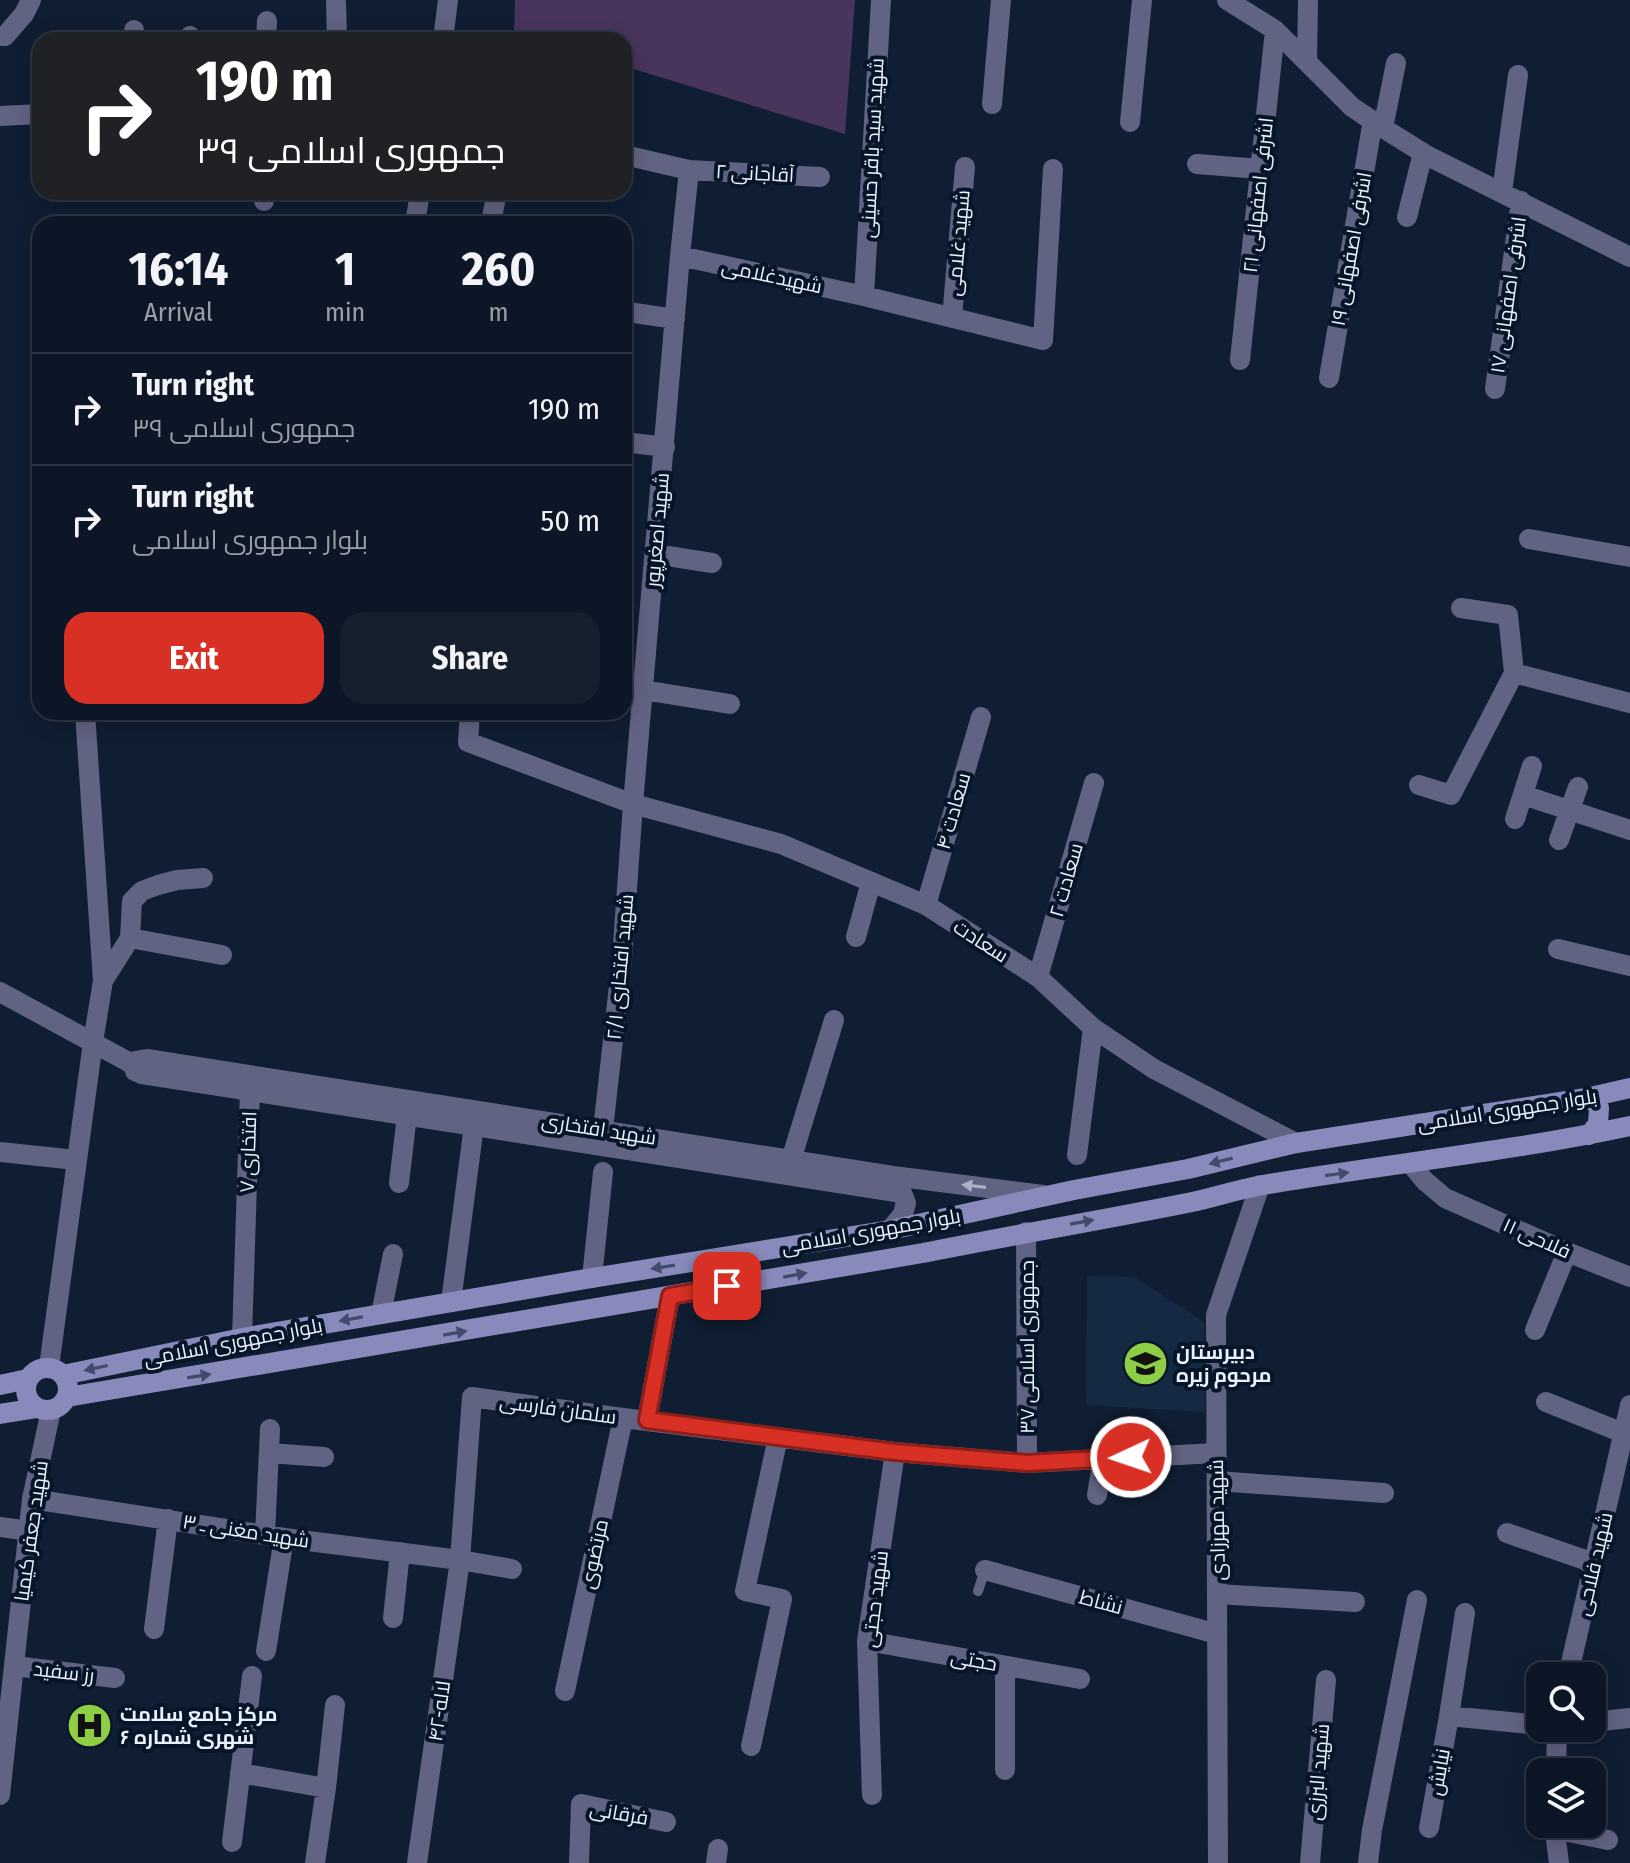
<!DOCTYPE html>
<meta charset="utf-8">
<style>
body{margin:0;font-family:"Fira Sans Condensed",Cairo,sans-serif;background:#151f2e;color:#f1f3f6;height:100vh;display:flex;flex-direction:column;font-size:30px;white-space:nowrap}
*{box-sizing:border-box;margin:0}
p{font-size:26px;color:#9a9fa7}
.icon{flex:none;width:44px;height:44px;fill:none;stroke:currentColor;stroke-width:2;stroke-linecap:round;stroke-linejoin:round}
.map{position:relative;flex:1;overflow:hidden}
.drawer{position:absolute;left:32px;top:216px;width:600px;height:504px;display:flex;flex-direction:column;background:#0c1626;border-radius:24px;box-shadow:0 4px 20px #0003,0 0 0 2px #2c3543}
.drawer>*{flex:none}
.banner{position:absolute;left:32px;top:32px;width:600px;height:168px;border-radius:24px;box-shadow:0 4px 20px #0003,0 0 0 2px #2c3543;background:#202124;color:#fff;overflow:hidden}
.controls{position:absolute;left:1526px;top:1662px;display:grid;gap:16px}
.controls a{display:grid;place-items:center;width:80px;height:80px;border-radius:16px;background:#0c1626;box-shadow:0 4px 20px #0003,0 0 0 2px #2c3543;font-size:40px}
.pin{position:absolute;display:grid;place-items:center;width:68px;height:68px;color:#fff;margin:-34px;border-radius:16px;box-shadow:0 4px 12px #0006}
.me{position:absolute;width:88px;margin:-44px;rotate:267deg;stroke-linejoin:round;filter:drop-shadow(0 0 6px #0008)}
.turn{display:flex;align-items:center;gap:28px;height:168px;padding:0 32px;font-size:36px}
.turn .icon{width:104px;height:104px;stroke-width:2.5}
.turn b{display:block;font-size:56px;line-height:68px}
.eta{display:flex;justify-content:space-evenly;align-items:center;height:136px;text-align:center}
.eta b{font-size:48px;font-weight:700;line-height:56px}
.button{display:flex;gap:16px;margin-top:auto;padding:16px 32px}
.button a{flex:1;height:92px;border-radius:24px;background:#d93025;color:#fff;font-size:32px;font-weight:700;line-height:92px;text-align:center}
.button a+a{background:#151f2e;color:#f1f3f6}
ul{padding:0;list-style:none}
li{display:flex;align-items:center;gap:24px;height:112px;padding:0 32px;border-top:2px solid #2c3543}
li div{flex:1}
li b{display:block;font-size:30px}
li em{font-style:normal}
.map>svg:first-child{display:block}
.built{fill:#162943}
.green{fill:#49345c}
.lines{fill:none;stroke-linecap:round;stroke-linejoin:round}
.service{stroke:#616382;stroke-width:10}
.minor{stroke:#616382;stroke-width:20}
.tertiary{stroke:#616382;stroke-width:20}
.secondary{stroke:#888abb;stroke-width:20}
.oneway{fill:#414a6b}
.oneway2{fill:#acb2c6}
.route-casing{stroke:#8d1f18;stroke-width:20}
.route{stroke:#d93025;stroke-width:14}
.labels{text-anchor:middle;stroke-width:8;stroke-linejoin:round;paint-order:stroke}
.street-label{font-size:20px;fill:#eaf2fe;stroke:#071529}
.poi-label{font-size:20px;font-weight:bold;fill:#eaf2fe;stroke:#071529;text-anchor:start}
</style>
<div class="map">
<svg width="1630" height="1863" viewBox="0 0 1630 1863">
<rect width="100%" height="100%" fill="#101e33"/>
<!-- built -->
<path class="built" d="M 1087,1276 L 1134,1277 L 1204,1322 L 1205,1412 L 1086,1405 Z"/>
<!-- green -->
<path class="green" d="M 515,0 L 855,0 L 845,134 L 624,66 L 624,40 L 539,40 L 514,32 Z"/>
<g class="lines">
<!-- service -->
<path class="service" d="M 978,1591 L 985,1570"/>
<!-- minor -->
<path class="minor" d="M 1227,0 L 1275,30 L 1352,107 L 1383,128 L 1428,156 L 1630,257
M 336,3 L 337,40
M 0,36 L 5,36 L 24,14 L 31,0
M 190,36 L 191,40
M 134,40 L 134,30
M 266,40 L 267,21
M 443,40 L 448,0
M 1307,62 L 1308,0
M 992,104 L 1001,0
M 0,116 L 40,114
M 1130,122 L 1142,0
M 1383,128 L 1396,63
M 1197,164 L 1260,169
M 689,170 L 820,177
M 264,192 L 264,201
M 1502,192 L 1518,75
M 492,217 L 497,192
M 1407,217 L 1423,153
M 415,224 L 420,192
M 680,256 L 864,296 L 1043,340 L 1053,169
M 864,296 L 881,0
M 628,312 L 675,319
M 952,318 L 965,167
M 1240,360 L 1275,30
M 1329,378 L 1373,120
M 1495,389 L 1521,201
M 624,442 L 665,447
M 1529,539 L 1630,557
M 655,554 L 712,563
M 1461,608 L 1508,615 L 1514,673
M 643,690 L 730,704
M 85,712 L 103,981
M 470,712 L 468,742 L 633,804
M 1419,785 L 1451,795 L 1514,673 L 1630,703
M 1523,795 L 1630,830
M 1515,819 L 1532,766
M 1559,840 L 1578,787
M 926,905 L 981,717
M 856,937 L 871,882
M 130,938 L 132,901 L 142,891 L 158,885 L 177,880 L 203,878
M 1558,949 L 1630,966
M 1038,977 L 1094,783
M 93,1042 L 103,981 L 130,938 L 222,955
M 603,1130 L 622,959 L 633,804 L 680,256 L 689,170 L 624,155
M 0,1152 L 76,1160
M 1077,1155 L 1093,1028
M 791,1160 L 834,1020
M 1411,1164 L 1425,1181 L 1445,1198 L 1567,1252 L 1630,1277
M 399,1183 L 407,1115
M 1026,1232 L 1027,1463
M 592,1278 L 603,1172
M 451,1302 L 474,1125
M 381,1314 L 393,1254
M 1535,1330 L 1567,1252
M 242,1338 L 250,1090
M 1546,1402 L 1623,1433
M 647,1420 L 670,1296
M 269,1453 L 324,1457
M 1217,1481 L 1384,1493
M 1097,1495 L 1103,1459
M 32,1499 L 284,1538 L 460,1560 L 512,1569
M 0,1527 L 29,1531
M 1507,1533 L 1594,1563
M 265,1534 L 270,1429
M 985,1570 L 1217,1634
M 1217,1594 L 1355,1602
M 393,1618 L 400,1552
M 154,1629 L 168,1519
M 867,1641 L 1080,1679
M 266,1651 L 284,1538
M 14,1666 L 115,1678
M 565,1691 L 623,1418
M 1449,1716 L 1540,1725
M 751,1746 L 782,1599 L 745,1591 L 778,1437
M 1005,1770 L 1005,1666
M 240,1773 L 326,1788 L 315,1863
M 326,1788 L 335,1705
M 872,1795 L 867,1641 L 895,1452
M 1429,1828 L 1449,1716 L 1465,1613
M 1554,1829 L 1608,1840
M 232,1842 L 252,1676
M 417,1863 L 460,1560 L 472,1397 L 623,1418 L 895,1452 L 1027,1463 L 1216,1453
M 579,1863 L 581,1804 L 666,1822
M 716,1863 L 718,1849
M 1310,1863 L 1326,1680
M 1368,1863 L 1372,1830 L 1417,1600"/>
<!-- tertiary -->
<path class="tertiary" d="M 633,804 L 781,844 L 926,905 L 1038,977 L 1093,1028 L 1154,1069 L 1296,1143
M 0,992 L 134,1065
M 890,1230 L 903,1214 L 906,1203 L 902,1193 L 142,1074 L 135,1071 L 134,1068 L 135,1061 L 147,1059 L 893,1176 L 1043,1195
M 49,1367 L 93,1042
M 1568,1676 L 1630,1405
M 1592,1722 L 1630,1718
M 1556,1772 L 1557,1728
M 0,1795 L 32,1499 L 51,1410
M 1554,1824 L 1559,1863
M 1218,1863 L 1216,1315 L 1260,1185"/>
<!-- secondary -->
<path class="secondary" d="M 1586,1098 L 1595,1102 L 1599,1108 L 1598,1124 L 1589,1135
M26 1389a21 21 0 1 1 42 0a21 21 0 1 1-42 0Z
M 63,1375 L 242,1338 L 592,1278 L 890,1230 L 1074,1190 L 1188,1169 L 1296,1143 L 1586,1098 L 1630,1088
M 0,1385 L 28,1379
M 67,1397 L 923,1253 C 1013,1235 1103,1220 1192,1202 C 1216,1197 1239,1189 1263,1185 C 1385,1164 1509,1152 1630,1126
M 0,1414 L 37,1408"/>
</g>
<!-- one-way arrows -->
<defs><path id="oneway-solid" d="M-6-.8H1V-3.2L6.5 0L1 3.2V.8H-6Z" transform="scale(2)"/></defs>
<g class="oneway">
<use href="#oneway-solid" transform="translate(1221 1161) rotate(166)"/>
<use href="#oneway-solid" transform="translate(1337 1174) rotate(-8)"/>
<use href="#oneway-solid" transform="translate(1082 1222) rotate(-10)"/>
<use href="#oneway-solid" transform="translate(663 1267) rotate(171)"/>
<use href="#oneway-solid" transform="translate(795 1275) rotate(-10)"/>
<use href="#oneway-solid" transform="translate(351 1319) rotate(170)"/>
<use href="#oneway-solid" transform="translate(455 1333) rotate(-10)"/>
<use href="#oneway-solid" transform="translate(96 1368) rotate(168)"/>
<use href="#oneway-solid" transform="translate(199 1376) rotate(-9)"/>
</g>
<use class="oneway2" href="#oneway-solid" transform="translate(974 1186) rotate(-173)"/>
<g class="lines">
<defs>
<path id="route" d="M 727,1286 L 670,1296 L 647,1420 L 895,1452 L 1027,1463 L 1131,1457"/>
</defs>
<!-- route casing -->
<use href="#route" class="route-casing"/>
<!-- route -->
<use href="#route" class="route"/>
</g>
<!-- icons -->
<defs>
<symbol id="school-disc" viewBox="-11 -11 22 22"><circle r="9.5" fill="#8dce44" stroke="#071529"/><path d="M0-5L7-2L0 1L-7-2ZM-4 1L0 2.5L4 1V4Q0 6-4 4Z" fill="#111"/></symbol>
<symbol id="hospital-disc" viewBox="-11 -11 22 22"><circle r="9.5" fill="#8dce44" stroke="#071529"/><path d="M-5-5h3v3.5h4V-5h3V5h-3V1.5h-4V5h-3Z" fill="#111"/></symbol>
</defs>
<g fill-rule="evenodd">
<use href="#school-disc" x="1120" y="1338" width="51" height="51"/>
<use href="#hospital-disc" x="64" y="1700" width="51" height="51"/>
</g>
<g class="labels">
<!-- street labels -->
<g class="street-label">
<text transform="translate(872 148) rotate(-87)" y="7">شهید سید باقر حسینی</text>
<text transform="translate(755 173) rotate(3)" y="7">آقاجانی ۲</text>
<text transform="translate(1258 195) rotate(-84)" y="7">اشرفی اصفهانی ۲۱</text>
<text transform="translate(958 243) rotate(-85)" y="7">شهید غلامی</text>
<text transform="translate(1351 249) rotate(-80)" y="7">اشرفی اصفهانی ۱۹</text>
<text transform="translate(772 276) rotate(12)" y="7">شهیدغلامی</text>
<text transform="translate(1508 295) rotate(-82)" y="7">اشرفی اصفهانی ۱۷</text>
<text transform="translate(657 530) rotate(-85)" y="7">شهید اصغرپور</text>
<text transform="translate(953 811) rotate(-74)" y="7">سعادت ۴</text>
<text transform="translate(1066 880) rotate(-74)" y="7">سعادت ۲</text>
<text transform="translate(981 941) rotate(33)" y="7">سعادت</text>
<text transform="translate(620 967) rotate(-85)" y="7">شهید افتخاری ۲/۱</text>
<text transform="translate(1507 1110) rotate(-9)" y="7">بلوار جمهوری اسلامی</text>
<text transform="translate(599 1129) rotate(9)" y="7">شهید افتخاری</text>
<text transform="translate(248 1152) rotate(-88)" y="7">افتخاری ۷</text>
<text transform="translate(871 1231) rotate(-10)" y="7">بلوار جمهوری اسلامی</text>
<text transform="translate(1537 1238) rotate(24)" y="7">فلاحی ۱۱</text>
<text transform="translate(233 1342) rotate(-11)" y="7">بلوار جمهوری اسلامی</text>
<text transform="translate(1027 1347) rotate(-90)" y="7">جمهوری اسلامی ۳۷</text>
<text transform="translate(558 1409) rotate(8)" y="7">سلمان فارسی</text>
<text transform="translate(1217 1520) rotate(-91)" y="7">شهید مهرزادی</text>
<text transform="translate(31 1531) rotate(-82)" y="7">شهید جعفر کیمیا</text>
<text transform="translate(246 1531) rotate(9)" y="7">شهید مغنی ـ ۳</text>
<text transform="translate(594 1554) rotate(-78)" y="7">مرتضوی</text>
<text transform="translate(1594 1564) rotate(-77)" y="7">شهید فلاحی</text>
<text transform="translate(875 1599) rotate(-83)" y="7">شهید حجتی</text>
<text transform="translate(1101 1602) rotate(15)" y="7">نشاط</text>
<text transform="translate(974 1660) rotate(10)" y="7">حجتی</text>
<text transform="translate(64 1672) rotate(7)" y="7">رز سفید</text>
<text transform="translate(439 1711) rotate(-82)" y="7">لاله-۴۲</text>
<text transform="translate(1318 1772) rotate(-85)" y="7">شهید البرزی</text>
<text transform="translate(1439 1772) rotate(-80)" y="7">نیایش</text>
<text transform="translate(619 1813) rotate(10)" y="7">فرقانی</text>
</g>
<!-- poi labels -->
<g class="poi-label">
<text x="1176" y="1359">دبیرستان<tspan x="1176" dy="23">مرحوم زیره</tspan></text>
<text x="120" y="1721">مرکز جامع سلامت<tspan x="120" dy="23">شهری شماره ۶</tspan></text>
</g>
</g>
</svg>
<div class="controls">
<a><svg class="icon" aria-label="search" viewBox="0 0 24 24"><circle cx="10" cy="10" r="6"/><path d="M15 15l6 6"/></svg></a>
<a><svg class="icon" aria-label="layers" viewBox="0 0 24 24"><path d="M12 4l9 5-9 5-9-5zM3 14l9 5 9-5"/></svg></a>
</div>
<div class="pin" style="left:727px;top:1286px;background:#d93025"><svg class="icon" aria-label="arrive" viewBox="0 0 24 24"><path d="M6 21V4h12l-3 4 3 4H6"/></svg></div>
<svg class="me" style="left:1131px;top:1457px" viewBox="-20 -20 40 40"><circle r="17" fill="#d93025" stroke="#fff" stroke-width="3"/><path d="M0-11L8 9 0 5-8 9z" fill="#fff"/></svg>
<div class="banner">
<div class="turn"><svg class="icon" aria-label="right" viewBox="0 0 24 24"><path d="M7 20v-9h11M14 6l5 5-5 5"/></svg><div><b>190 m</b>جمهوری اسلامی ۳۹</div></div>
</div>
<section class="drawer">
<div class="eta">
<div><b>16:14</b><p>Arrival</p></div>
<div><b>1</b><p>min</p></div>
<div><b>260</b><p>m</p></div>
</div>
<ul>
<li><svg class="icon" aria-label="right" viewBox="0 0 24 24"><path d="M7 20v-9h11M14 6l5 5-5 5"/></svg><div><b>Turn right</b><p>جمهوری اسلامی ۳۹</p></div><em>190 m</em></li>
<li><svg class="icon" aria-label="right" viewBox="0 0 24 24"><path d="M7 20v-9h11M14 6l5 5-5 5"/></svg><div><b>Turn right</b><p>بلوار جمهوری اسلامی</p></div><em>50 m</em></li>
</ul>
<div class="button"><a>Exit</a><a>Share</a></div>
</section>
</div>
